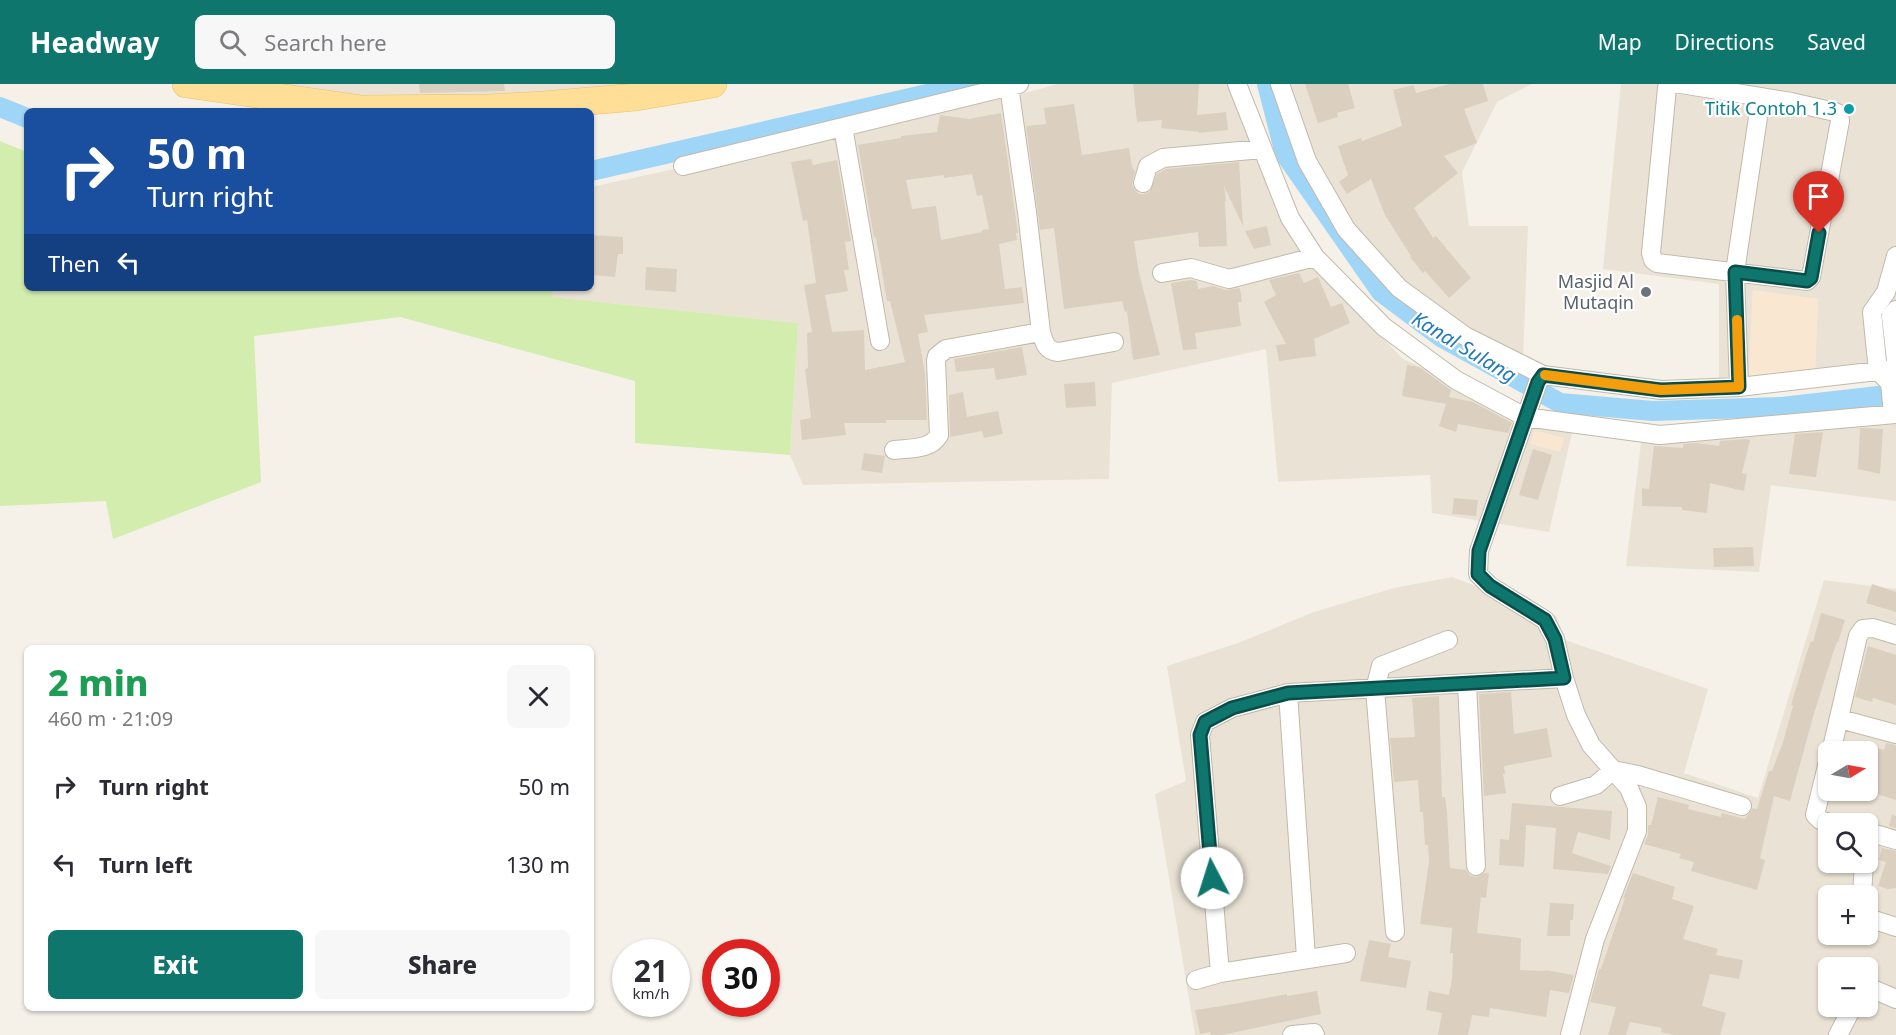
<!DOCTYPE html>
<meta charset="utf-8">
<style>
body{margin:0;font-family:"Noto Sans",sans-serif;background:#f7f7f7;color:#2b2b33;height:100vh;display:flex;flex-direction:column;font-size:22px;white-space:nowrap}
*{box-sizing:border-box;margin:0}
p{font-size:20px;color:#7c7c81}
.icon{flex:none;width:33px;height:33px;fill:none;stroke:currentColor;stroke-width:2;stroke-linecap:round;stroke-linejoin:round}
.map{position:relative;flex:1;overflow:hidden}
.drawer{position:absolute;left:24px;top:561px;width:570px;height:366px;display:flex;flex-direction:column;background:#fff;border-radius:9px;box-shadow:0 2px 4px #0004}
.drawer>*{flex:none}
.guide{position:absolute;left:24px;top:24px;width:570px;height:183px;border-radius:9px;box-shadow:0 2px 4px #0004;background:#1a4fa0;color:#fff;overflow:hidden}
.needle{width:39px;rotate:80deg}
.fabs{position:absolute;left:1818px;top:657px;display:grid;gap:12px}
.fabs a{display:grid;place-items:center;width:60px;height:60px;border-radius:9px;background:#fff;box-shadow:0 2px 4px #0004;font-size:30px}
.speed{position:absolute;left:612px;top:855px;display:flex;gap:12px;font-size:30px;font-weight:700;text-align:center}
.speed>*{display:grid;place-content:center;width:78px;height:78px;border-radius:50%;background:#fff;box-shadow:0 2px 4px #0004;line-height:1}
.speed small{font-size:15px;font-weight:400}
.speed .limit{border:9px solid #d22;background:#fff;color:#111}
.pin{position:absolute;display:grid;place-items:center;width:51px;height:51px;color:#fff;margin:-62px -26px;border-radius:50% 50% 50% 0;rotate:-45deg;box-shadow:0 0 6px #0007}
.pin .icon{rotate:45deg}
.me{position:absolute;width:66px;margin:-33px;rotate:355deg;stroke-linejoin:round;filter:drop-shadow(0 0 4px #0008)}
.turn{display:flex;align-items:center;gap:21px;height:126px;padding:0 24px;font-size:27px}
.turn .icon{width:78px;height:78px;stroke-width:2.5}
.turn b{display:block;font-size:42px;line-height:51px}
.then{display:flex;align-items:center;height:57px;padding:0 24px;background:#0003;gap:12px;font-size:22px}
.round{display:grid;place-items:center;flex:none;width:63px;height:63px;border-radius:9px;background:#f7f7f7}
.overview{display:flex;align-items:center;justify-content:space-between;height:102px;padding:0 24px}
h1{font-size:36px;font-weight:800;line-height:45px;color:#1e9e55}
.cta{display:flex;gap:12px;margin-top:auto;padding:12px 24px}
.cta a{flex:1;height:69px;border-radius:9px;background:#0f766e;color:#fff;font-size:24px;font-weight:800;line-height:69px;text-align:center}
.cta a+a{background:#f7f7f7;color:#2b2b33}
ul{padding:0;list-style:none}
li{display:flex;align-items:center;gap:18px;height:78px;padding:0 24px}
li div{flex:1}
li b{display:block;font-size:22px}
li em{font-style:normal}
header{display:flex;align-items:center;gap:36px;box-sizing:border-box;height:84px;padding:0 30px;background:#0f766e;color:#fff}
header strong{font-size:28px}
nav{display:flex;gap:33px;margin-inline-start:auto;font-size:21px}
.search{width:420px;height:54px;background:#f7f7f7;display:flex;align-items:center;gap:15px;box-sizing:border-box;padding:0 21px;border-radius:9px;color:#7c7c81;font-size:22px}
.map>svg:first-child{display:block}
.residential{fill:#eae3d5;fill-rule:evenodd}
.commercial{fill:#f9e7d1}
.green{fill:#d2edad}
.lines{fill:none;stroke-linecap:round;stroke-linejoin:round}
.canal{stroke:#9fd5f7;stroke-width:20}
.building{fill:#dbcfbf;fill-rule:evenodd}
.street-casing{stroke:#c2b9a9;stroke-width:20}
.primary-casing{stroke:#efbf5d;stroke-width:28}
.street{stroke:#fff;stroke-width:18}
.primary{stroke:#ffdf97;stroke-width:27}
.route-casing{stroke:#0a4d48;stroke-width:15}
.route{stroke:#0f766e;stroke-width:10}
.slow{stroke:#f59e0b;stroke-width:10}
.culture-dot{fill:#0f9aa8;stroke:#fff;stroke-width:2}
.worship-dot{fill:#6b7280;stroke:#fff;stroke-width:2}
.labels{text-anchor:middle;stroke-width:4.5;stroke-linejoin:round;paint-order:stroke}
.culture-label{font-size:18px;fill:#0d838f;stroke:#fff;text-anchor:end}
.worship-label{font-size:18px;fill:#5b616d;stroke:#fff;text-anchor:end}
.water-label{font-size:20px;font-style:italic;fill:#237cb7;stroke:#fff}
</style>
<header>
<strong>Headway</strong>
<div class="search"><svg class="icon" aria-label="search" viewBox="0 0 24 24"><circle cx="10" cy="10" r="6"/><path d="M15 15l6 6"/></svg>Search here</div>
<nav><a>Map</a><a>Directions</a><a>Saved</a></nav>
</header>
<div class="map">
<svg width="1896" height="951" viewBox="0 0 1896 951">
<rect width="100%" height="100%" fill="#f5f1e8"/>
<!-- residential -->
<path class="residential" d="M 219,0 L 698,0 L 537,25 Z
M 1058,0 L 1237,0 L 1323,191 L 1403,275 L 1572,349 L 1549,448 L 1432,429 L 1430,391 L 1278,398 L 1266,265 L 1112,299 L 1109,395 L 803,401 L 790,371 L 798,239 L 551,213 L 553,204 L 591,204 L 591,103 L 1010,13 Z
M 1286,0 L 1532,0 L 1497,18 L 1462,88 L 1469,142 L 1528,142 L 1523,275 L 1452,244 L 1357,165 L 1295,36 Z
M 1621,0 L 1896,0 L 1896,277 L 1815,285 L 1818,215 L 1753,207 L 1749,291 L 1719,294 L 1719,200 L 1603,185 Z
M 1896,334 L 1896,417 L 1771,401 L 1759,488 L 1626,482 L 1641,359 Z
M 1452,493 L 1556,532 L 1565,556 L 1708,605 L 1684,689 L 1758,714 L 1824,496 L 1896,505 L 1896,951 L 1195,951 L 1155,710 L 1186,697 L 1167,582 L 1238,559 L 1314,528 L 1394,504 ZM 1828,668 L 1868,668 L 1868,706 L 1828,706 ZM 1828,740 L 1868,740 L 1868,778 L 1828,778 ZM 1828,812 L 1868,812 L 1868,850 L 1828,850 ZM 1828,884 L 1868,884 L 1868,922 L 1828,922 Z"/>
<!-- commercial -->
<path class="commercial" d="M 1753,206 L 1818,215 L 1815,285 L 1749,291 Z
M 1534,346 L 1564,354 L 1560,368 L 1530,360 Z"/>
<!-- green -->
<path class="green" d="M 0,57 L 27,68 L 27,204 L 553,204 L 552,213 L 798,239 L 790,371 L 635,359 L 635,297 L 400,233 L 254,252 L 261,398 L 113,455 L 106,417 L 0,422 Z"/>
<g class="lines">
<!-- canal -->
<path class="canal" d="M 1267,0 L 1285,70 L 1381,208 L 1441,253 L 1560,319 L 1653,327 L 1782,323 L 1896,310
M 0,23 L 27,34
M 591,87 L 971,0"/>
</g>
<!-- building -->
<path class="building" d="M 419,0 L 504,0 L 505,7 L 420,9 Z
M 1133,0 L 1199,0 L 1197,31 L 1226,28 L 1228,46 L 1199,49 L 1199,48 L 1161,44 L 1162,36 L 1137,38 Z
M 1305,0 L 1348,0 L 1355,24 L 1337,29 L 1338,33 L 1318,39 Z
M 1450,0 L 1483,0 L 1488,17 L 1464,25 L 1477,59 L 1444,72 L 1458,89 L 1414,124 L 1433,154 L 1436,152 L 1471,194 L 1449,214 L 1425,187 L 1423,189 L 1410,173 L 1411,172 L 1385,131 L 1371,95 L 1347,110 L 1339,98 L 1348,91 L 1338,62 L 1361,54 L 1362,57 L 1402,42 L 1393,6 L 1414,1 L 1416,9 Z
M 1074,20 L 1082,71 L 1129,64 L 1132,83 L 1135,87 L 1132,101 L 1135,106 L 1139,110 L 1145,110 L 1150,107 L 1157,90 L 1166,85 L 1239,78 L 1243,142 L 1224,102 L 1226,117 L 1225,117 L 1227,162 L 1199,163 L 1198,148 L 1134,157 L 1139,189 L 1160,271 L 1133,276 L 1127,227 L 1125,228 L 1122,217 L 1064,225 L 1054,144 L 1040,146 L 1026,42 L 1046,40 L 1044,24 Z
M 1001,29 L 1018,149 L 1016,149 L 1017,156 L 999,160 L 1005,205 L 1022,203 L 1024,219 L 924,231 L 928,248 L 918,250 L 925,289 L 927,336 L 886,336 L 886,339 L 844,339 L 846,351 L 802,356 L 800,336 L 811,334 L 805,285 L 808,284 L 807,249 L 812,248 L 804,201 L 816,199 L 807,136 L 803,137 L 791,78 L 811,75 L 813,81 L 837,76 L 851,157 L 845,158 L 849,186 L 844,186 L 848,207 L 825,211 L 832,248 L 864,246 L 865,286 L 905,278 L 890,217 L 887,217 L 876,153 L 874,154 L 858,61 L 901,54 L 901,52 L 937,48 L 940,31 L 969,35 ZM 972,90 L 977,112 L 982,111 L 989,145 L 982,146 L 982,148 L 941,156 L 936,122 L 912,125 L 906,96 L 944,91 L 944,94 Z
M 1267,142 L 1271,161 L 1254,165 L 1245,147 Z
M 591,151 L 623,153 L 623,170 L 618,170 L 615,193 L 591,191 Z
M 646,183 L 677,185 L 676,208 L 645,206 Z
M 1299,189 L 1304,199 L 1318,193 L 1331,223 L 1342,219 L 1350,239 L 1314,255 L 1316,272 L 1279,277 L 1276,261 L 1286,260 L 1264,218 L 1276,211 L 1269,196 Z
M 1190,196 L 1197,197 L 1198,205 L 1213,202 L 1226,206 L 1240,204 L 1242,218 L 1238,218 L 1241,242 L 1195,249 L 1197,265 L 1183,266 L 1171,199 Z
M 1022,263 L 1027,291 L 996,296 L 994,284 L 956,288 L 954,275 Z
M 1407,281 L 1419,283 L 1451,306 L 1449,313 L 1473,318 L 1512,339 L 1508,349 L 1458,340 L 1456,348 L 1439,342 L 1446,320 L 1402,312 Z
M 1095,298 L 1096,322 L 1066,324 L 1064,300 Z
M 963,308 L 967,333 L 998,327 L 1003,350 L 984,354 L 982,347 L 950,353 L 949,311 Z
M 1860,344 L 1883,345 L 1880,390 L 1858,385 Z
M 1823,348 L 1816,393 L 1789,390 L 1795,350 Z
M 1746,355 L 1750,356 L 1742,389 L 1747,390 L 1744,407 L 1710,399 L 1707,429 L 1682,426 L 1682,423 L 1642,422 L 1642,404 L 1649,405 L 1654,362 L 1683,364 L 1683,360 L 1696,359 L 1719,362 L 1720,357 Z
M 1533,365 L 1552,371 L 1538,416 L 1519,411 Z
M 864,369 L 885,372 L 882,389 L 861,386 Z
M 1454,414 L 1478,416 L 1476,432 L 1452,430 Z
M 1753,463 L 1754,482 L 1714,483 L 1713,464 Z
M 1872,500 L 1896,508 L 1896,528 L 1866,519 Z
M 1821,529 L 1845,536 L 1838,558 L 1837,558 L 1832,572 L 1813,633 L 1790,717 L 1774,712 L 1760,774 L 1765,776 L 1757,806 L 1691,787 L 1694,778 L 1679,774 L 1681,770 L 1644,760 L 1648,751 L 1648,741 L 1651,741 L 1658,713 L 1689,721 L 1688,725 L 1721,733 L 1722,729 L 1745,735 L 1753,724 L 1757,725 L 1769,687 L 1772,687 L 1783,658 L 1793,622 L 1791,621 L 1807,568 L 1811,557 L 1813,558 Z
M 1868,562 L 1896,571 L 1896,621 L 1873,614 L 1872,618 L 1855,613 Z
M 1511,608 L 1514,650 L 1547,644 L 1552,673 L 1504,682 L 1505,690 L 1503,690 L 1506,709 L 1484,712 L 1479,610 Z
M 1439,612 L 1442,713 L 1445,713 L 1447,728 L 1450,784 L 1466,786 L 1470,792 L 1476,793 L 1485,789 L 1489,789 L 1486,814 L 1481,813 L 1477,849 L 1521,854 L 1520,886 L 1545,887 L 1545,886 L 1574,891 L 1569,909 L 1550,906 L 1546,933 L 1490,924 L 1489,933 L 1472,931 L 1468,951 L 1438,951 L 1442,929 L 1426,926 L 1429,907 L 1449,911 L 1452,895 L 1453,869 L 1450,869 L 1452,844 L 1420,840 L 1429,778 L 1428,761 L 1425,761 L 1423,728 L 1420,728 L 1418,696 L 1394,698 L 1390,654 L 1415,653 L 1412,614 Z
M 1886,659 L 1896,661 L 1896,716 L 1870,708 L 1871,705 L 1868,704 L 1868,661 L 1884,666 Z
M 1512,719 L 1612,727 L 1610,756 L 1578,748 L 1572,769 L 1611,782 L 1608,790 L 1553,785 L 1556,744 L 1526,741 L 1524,783 L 1499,781 L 1500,755 L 1509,756 Z
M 1892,731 L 1896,732 L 1896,744 L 1889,742 Z
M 1882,764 L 1896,767 L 1896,804 L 1888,805 L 1878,802 L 1886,778 L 1879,776 Z
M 1633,789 L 1675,803 L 1672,815 L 1694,822 L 1683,855 L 1718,865 L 1716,871 L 1743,876 L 1739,895 L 1710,890 L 1702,922 L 1726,929 L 1720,951 L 1674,951 L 1661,948 L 1662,944 L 1630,938 L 1626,951 L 1608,951 L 1616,923 L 1590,918 L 1599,885 L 1601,885 L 1625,814 L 1623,814 Z
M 1550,819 L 1574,820 L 1573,836 L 1570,836 L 1570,852 L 1547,852 Z
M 1369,856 L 1391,860 L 1388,873 L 1411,877 L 1406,904 L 1360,897 Z
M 1317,907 L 1321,930 L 1222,951 L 1211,951 L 1210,948 L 1200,950 L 1195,926 L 1228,921 L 1287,910 L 1287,912 Z"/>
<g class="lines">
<defs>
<path id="street" d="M 1237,0 L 1290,134 L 1315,173 L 1384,243 L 1456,296 L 1525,333 L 1660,351 L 1896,330
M 1280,0 L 1307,77 L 1346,145 L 1399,204 L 1465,252 L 1543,291
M 1673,0 L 1667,4 L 1651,169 L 1653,176 L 1657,179 L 1807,197 L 1811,193 L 1840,37 L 1839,30 L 1835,28 L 1791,18 L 1681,0
M 843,43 L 880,257
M 683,82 L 1019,0
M 1143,99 L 1148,82 L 1163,74 L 1262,65
M 1162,189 L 1191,184 L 1229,195 L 1315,173
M 1896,226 L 1891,232 L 1896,276
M 1041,248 C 1044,258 1046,267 1058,268 L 1114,258
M 1739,303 L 1735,188 L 1761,13
M 1893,330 L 1890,299 L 1878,287 L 1872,228 L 1886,208 L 1896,172
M 894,366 C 910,364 931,366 939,351 L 936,277 L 937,272 L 946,265 L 1041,248 L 1027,128 L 1009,2
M 1467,600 L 1476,782
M 1288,609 L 1306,874
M 1840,635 L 1896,650
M 1831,668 L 1858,552 L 1863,545 L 1873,544 L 1896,551
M 1828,678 L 1815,731 L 1820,736 L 1833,740
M 1560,712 L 1596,701 L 1613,686 L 1638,691 L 1742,722
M 1868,748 L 1896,756
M 1862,812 L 1864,778
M 1868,834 L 1896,843
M 1395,848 L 1375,605 L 1381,582 L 1448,556
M 1220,889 L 1200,651 L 1205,638 L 1232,624 L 1288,609 L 1564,594
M 1196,896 L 1220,889 L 1346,869
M 1868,907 L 1875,906 L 1896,915
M 1292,951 L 1314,949 L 1315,951
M 1570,951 L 1595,855 L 1637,747 L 1637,723 L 1629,704 L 1591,661 L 1576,631 L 1564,594 L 1555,555 L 1545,536 L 1490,502 L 1478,490 L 1479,467 L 1538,298 L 1543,291 L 1661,306 L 1739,303 L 1896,285
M 1838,951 L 1853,922"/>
<path id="primary" d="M 186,0 L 362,25 L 488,24 L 544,21 L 636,13 L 713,0"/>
</defs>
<!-- street casing -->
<use href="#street" class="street-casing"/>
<!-- primary casing -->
<use href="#primary" class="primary-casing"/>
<!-- street -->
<use href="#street" class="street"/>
<!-- primary -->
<use href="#primary" class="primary"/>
</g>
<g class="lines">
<defs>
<path id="route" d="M 1212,794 L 1200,651 L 1205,638 L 1232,624 L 1288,609 L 1564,594 L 1555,555 L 1545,536 L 1490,502 L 1478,490 L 1479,467 L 1538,298 L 1543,291 L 1661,306 L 1739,303 L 1735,188 L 1807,197 L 1811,194 L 1819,149"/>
</defs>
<!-- route casing -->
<use href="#route" class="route-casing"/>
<!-- route -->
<use href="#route" class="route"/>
<!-- slow -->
<path class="slow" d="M 1545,291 L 1661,306 L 1739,303 L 1737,236"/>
</g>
<!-- markers -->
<circle class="culture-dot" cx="1849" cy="25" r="6"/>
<circle class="worship-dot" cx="1646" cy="208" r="6"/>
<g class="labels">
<!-- culture labels -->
<g class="culture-label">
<text x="1837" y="31">Titik Contoh 1.3</text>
</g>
<!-- worship labels -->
<g class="worship-label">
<text x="1634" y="204">Masjid Al<tspan x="1634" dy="21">Mutaqin</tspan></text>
</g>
<!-- water labels -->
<g class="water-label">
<text transform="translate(1464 263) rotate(31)" y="7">Kanal Sulang</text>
</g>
</g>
</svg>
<div class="fabs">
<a><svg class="needle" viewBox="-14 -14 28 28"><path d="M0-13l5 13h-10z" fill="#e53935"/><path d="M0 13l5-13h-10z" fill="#7c7c81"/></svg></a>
<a><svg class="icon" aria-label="search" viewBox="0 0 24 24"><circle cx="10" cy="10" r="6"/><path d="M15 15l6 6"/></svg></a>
<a>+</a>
<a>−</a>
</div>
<div class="speed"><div>21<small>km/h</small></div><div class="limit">30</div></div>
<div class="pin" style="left:1819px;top:149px;background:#d93025"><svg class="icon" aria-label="arrive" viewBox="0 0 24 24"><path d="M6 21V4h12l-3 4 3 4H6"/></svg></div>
<svg class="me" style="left:1212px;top:794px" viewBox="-20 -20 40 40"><circle r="19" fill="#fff"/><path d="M0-13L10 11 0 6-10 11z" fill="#0f766e"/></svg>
<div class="guide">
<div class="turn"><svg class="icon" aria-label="right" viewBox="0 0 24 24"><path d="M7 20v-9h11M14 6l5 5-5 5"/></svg><div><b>50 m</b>Turn right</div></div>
<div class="then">Then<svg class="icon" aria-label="left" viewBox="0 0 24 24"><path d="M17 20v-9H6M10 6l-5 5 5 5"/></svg></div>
</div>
<section class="drawer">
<div class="overview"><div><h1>2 min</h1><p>460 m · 21:09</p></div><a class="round"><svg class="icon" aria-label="close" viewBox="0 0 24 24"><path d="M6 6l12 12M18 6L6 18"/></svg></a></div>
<ul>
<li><svg class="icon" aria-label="right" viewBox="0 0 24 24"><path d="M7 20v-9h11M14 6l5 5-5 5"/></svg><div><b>Turn right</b></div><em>50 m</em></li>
<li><svg class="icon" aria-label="left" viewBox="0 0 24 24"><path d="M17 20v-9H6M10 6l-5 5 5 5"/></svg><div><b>Turn left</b></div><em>130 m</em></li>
</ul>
<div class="cta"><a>Exit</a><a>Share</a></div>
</section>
</div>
